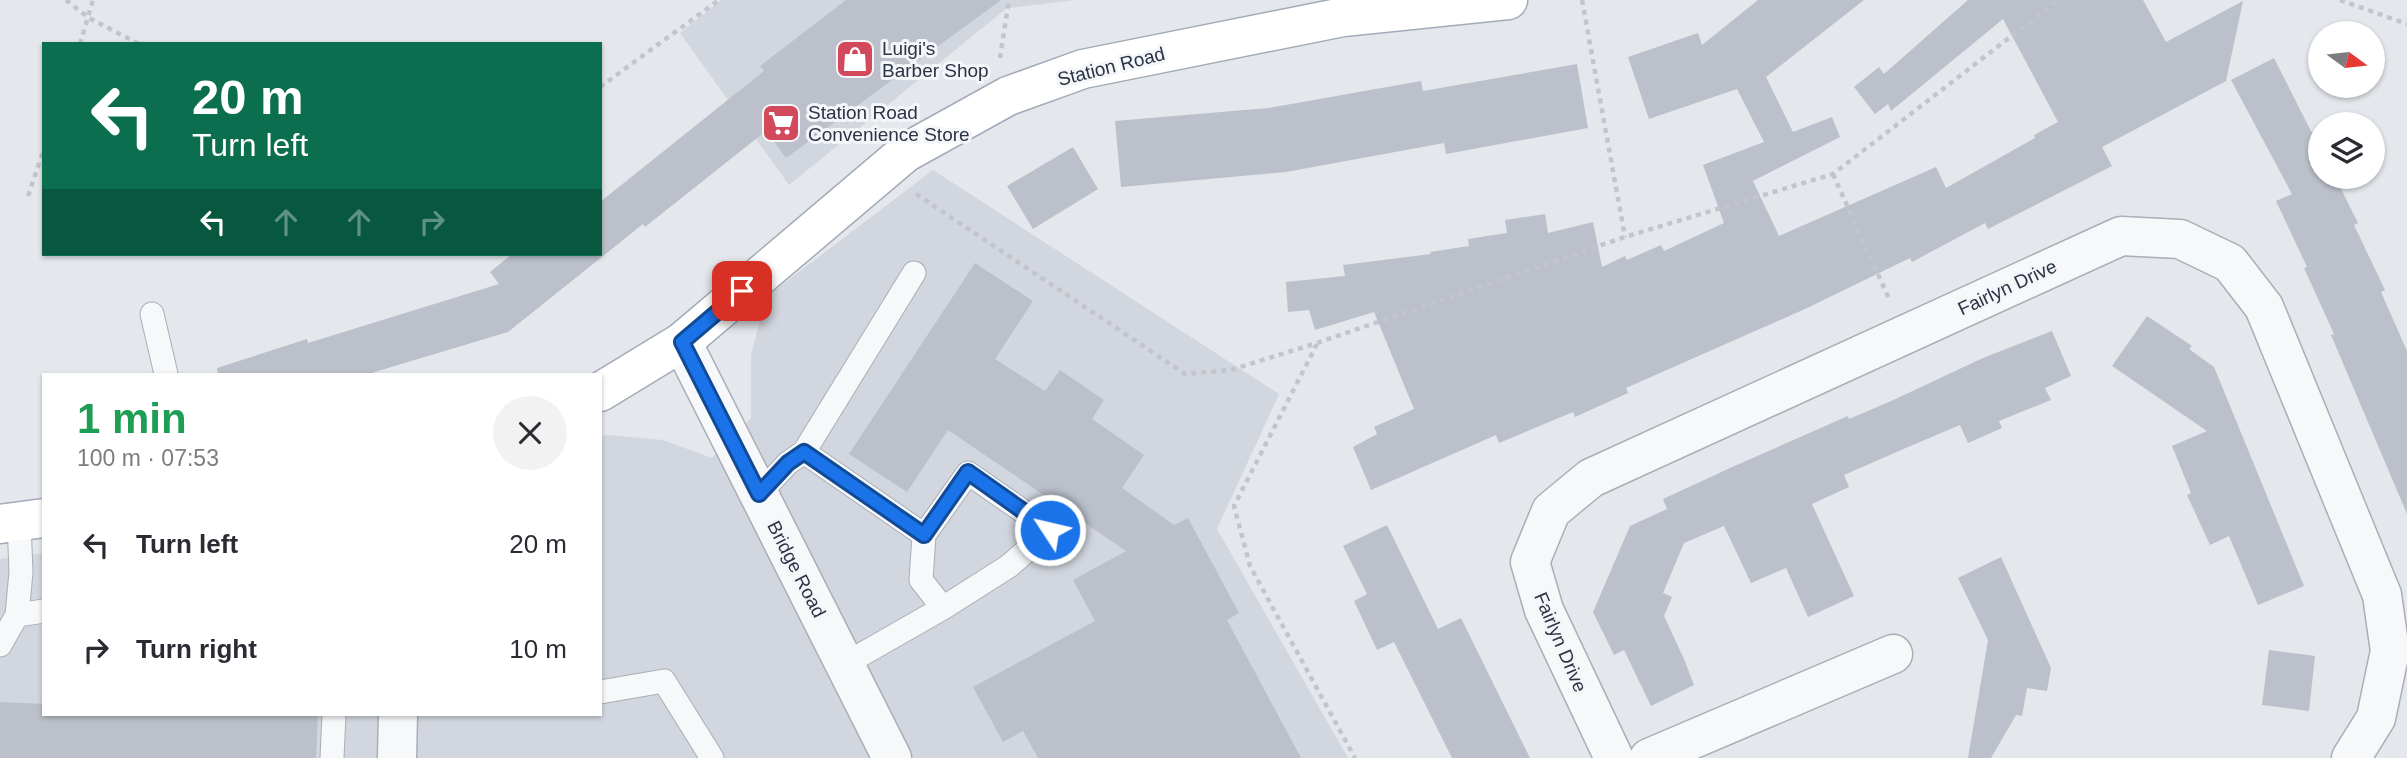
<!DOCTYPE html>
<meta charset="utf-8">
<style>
body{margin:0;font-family:Helvetica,sans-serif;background:#f2f2f3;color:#2b2b33;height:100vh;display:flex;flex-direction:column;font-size:26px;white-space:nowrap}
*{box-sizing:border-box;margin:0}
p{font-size:23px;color:#7c7c81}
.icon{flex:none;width:38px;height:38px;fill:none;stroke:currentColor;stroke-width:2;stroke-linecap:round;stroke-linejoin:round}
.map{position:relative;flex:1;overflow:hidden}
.side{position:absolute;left:42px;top:373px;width:560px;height:343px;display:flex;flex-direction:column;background:#fff;border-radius:0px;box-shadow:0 2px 5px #0004}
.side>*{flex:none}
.guide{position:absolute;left:42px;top:42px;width:560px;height:214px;border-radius:0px;box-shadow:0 2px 5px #0004;background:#0b6e4f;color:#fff;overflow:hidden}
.needle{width:46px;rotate:105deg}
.tools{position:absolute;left:2308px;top:21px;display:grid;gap:14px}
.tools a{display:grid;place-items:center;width:77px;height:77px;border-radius:50%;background:#fff;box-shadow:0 2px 5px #0004;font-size:35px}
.pin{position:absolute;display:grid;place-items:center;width:60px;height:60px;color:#fff;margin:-30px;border-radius:14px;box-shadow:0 4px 10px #0006}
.me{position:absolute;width:77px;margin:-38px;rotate:305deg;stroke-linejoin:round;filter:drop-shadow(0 0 5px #0008)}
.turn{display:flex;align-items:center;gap:24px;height:147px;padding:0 35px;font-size:32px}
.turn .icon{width:91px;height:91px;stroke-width:2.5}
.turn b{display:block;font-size:49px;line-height:60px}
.lanes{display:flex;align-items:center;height:66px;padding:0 35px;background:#0003;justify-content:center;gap:35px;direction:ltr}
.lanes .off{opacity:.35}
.round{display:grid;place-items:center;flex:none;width:74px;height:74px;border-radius:37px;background:#f2f2f3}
.overview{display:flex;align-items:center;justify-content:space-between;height:119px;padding:0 35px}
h1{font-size:42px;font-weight:700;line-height:52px;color:#1e9e55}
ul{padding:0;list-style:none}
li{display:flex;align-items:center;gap:21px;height:105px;padding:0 35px}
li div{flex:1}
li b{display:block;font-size:26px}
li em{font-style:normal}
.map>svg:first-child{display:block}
.built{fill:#d2d6de}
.building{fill:#bbc0ca}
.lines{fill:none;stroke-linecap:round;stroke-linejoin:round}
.lane-casing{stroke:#a9aeb7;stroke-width:25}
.street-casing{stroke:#a9aeb7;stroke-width:41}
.primary-casing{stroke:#a3abb8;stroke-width:41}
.path{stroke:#c2c5cb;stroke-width:4.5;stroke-dasharray:5 5;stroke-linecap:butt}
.lane{stroke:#f7f8fa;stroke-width:23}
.street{stroke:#f7f8fa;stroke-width:38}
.primary{stroke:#fff;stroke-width:38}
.route-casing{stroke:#114b97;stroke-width:18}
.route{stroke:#1a73e8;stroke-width:12}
.labels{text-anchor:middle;stroke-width:6;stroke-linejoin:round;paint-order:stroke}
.poi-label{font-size:19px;fill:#2b3445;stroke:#f4f6f9;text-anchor:start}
.street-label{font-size:19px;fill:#2b3445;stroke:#f4f6f9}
</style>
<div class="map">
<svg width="2407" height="758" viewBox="0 0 2407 758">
<rect width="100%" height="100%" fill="#e4e7ec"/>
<!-- built -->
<path class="built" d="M 721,0 L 1077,0 L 1007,8 L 789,185 L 680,33 Z
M 933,170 L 1279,394 L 1217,529 L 1348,758 L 0,758 L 0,559 L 44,553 L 44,714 L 600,714 L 600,437 L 606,435 L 663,440 L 712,458 L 751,418 L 751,355 L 766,297 Z"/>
<!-- building -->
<path class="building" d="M 846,0 L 1001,0 L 786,158 L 766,131 L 645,227 L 643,224 L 508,332 L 368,374 L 218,374 L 217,368 L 307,339 L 308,343 L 499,284 L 490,272 L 512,254 L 600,254 L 600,202 L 764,71 L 760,66 Z
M 1758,0 L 1864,0 L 1766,77 L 1793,132 L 1832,117 L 1840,137 L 1753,181 L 1779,236 L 1936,167 L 1946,188 L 2035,138 L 2034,135 L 2058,122 L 2003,19 L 1891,111 L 1888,104 L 1875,114 L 1854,87 L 1879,67 L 1884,74 L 1968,0 L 2143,0 L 2166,42 L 2243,1 L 2226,81 L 2102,147 L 2112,166 L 1988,229 L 1985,223 L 1912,262 L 1910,258 L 1805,309 L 1626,388 L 1628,393 L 1575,417 L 1573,412 L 1499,443 L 1496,435 L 1371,490 L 1353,447 L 1377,434 L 1374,427 L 1414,409 L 1374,312 L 1315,330 L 1309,310 L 1288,312 L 1286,282 L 1345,276 L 1343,265 L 1431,254 L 1430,252 L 1469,246 L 1468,239 L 1507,233 L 1505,220 L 1545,214 L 1548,233 L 1593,222 L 1602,267 L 1625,256 L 1627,260 L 1661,245 L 1664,251 L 1724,223 L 1703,165 L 1764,142 L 1737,89 L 1649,119 L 1628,57 L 1698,33 L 1702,45 Z
M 2274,58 L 2320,149 L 2320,177 L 2335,177 L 2358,223 L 2354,225 L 2385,290 L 2381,292 L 2407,351 L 2407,514 L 2331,335 L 2334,334 L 2304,268 L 2307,267 L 2276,201 L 2292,194 L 2231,80 Z
M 1577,64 L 1588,128 L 1446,154 L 1444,143 L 1286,172 L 1121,187 L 1115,121 L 1268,108 L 1421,81 L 1423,91 Z
M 1073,147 L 1098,189 L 1033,229 L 1007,186 Z
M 975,263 L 1033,301 L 995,359 L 1045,391 L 1060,370 L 1104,400 L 1092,419 L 1144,455 L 1122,488 L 1174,525 L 1188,518 L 1239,613 L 1227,620 L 1301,758 L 1038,758 L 1023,731 L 1003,742 L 973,687 L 1095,621 L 1073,580 L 1126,551 L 948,430 L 907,492 L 849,454 Z
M 2147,316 L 2192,346 L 2189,349 L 2214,367 L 2304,586 L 2258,605 L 2229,536 L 2210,545 L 2187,495 L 2191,493 L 2172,446 L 2207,431 L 2112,366 Z
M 2052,331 L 2071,376 L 2045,388 L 2051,400 L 1999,421 L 2002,428 L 1968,443 L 1960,425 L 1908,447 L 1844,475 L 1849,487 L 1812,504 L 1854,596 L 1808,617 L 1786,568 L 1751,583 L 1724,526 L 1684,543 L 1663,593 L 1672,597 L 1664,616 L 1684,659 L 1694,685 L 1651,706 L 1624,650 L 1614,655 L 1593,612 L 1630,526 L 1667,509 L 1663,499 L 1730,468 L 1848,416 L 1849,419 L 1889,402 L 1983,358 Z
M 1387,525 L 1438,629 L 1461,618 L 1530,758 L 1452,758 L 1394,642 L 1377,650 L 1354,601 L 1367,594 L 1343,546 Z
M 2001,557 L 2051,668 L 2047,691 L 2027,688 L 2022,716 L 2016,715 L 1991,758 L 1968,758 L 1988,640 L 1958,578 Z
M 2269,650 L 2315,656 L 2309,711 L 2262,705 Z
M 0,702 L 44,704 L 44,714 L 318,714 L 316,758 L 0,758 Z"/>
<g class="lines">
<defs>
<path id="lane" d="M 152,314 L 166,374
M 804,452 L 924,535
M 759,494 L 788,463 L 804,452 L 914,273
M 17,615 L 44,611
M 0,645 L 17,615 L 21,572 L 19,522
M 845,664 L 943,608 L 1009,566 L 1050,530 L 968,473 L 924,535 L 921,580 L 943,608
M 600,692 L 664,681 L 712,758
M 332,758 L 334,714"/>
<path id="street" d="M 682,342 L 892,758
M 397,758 L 398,714
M 1614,758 L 1544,610 L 1530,562 L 1551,511 L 1591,478 L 2121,236 L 2180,239 L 2230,263 L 2264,307 L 2382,595 L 2390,651 L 2376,718 L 2351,758
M 1649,758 L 1893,654"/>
<path id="primary" d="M 600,392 L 682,342 L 905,153 L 1008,96 L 1083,69 L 1343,17 L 1508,0
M 0,524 L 44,518"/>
</defs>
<!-- lane casing -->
<use href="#lane" class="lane-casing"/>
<!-- street casing -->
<use href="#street" class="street-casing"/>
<!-- primary casing -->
<use href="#primary" class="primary-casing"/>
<!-- path -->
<path class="path" d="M 66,0 L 89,18 L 139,44
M 1582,0 L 1625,237
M 2340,0 L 2407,24
M 80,44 L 93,0
M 1000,58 L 1009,0
M 600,87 L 719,0
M 1833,174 L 1890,301
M 916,194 L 1185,374 L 1231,370 L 1317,343 L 1625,237 L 1833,174 L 2058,0
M 28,196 L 44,149
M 1317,344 L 1234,506 L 1250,566 L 1355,758"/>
<!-- lane -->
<use href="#lane" class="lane"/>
<!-- street -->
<use href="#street" class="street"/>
<!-- primary -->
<use href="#primary" class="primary"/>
</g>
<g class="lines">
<defs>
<path id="route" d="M 742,291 L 682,342 L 759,494 L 788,463 L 804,452 L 924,535 L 968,472 L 1050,530"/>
</defs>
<!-- route casing -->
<use href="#route" class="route-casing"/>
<!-- route -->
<use href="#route" class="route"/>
</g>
<!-- icons -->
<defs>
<symbol id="shop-square" viewBox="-11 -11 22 22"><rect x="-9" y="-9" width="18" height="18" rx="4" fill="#d1495b" stroke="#f4f6f9"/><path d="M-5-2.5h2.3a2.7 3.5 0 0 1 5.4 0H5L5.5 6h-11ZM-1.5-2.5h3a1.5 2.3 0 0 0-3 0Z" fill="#fff"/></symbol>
<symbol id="supermarket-square" viewBox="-11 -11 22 22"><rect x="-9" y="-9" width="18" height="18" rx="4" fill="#d1495b" stroke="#f4f6f9"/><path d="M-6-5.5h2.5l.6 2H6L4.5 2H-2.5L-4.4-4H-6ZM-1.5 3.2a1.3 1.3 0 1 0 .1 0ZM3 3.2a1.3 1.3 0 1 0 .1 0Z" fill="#fff"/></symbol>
</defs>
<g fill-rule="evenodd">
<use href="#shop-square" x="833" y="37" width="44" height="44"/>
<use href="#supermarket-square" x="759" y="101" width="44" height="44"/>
</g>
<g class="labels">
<!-- poi labels -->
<g class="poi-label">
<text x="882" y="55">Luigi's<tspan x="882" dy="22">Barber Shop</tspan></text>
<text x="808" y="119">Station Road<tspan x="808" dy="22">Convenience Store</tspan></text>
</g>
<!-- street labels -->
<g class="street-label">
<text transform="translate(1111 66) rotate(-14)" y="7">Station Road</text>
<text transform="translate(2007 287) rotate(-25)" y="7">Fairlyn Drive</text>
<text transform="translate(797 569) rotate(63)" y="7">Bridge Road</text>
<text transform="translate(1561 642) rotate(67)" y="7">Fairlyn Drive</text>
</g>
</g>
</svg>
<div class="tools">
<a><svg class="needle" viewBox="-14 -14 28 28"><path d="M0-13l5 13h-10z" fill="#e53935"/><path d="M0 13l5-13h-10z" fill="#7c7c81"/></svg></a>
<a><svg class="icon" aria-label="layers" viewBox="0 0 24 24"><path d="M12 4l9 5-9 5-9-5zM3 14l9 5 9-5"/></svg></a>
</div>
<div class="pin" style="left:742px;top:291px;background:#d93025"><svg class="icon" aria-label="arrive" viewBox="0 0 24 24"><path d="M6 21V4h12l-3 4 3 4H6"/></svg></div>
<svg class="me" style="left:1050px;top:530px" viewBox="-20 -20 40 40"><circle r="17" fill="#1a73e8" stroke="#fff" stroke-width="3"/><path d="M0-11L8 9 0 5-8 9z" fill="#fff"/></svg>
<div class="guide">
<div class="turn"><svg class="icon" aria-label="left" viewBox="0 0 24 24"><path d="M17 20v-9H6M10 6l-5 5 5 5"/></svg><div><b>20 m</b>Turn left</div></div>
<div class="lanes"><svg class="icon" aria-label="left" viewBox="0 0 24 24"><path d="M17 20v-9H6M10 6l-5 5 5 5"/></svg><svg class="icon off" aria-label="ahead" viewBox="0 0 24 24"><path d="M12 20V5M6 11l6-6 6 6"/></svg><svg class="icon off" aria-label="ahead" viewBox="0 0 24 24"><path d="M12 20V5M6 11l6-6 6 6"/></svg><svg class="icon off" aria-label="right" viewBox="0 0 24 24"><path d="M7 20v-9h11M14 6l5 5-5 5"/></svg></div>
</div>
<section class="side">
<div class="overview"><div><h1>1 min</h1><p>100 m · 07:53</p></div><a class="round"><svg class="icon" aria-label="close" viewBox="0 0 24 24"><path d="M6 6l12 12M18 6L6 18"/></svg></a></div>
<ul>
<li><svg class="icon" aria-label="left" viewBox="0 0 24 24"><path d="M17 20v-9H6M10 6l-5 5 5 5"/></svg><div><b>Turn left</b></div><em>20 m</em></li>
<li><svg class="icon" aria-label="right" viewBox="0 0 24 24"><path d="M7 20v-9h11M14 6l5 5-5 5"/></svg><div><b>Turn right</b></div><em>10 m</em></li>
</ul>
</section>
</div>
